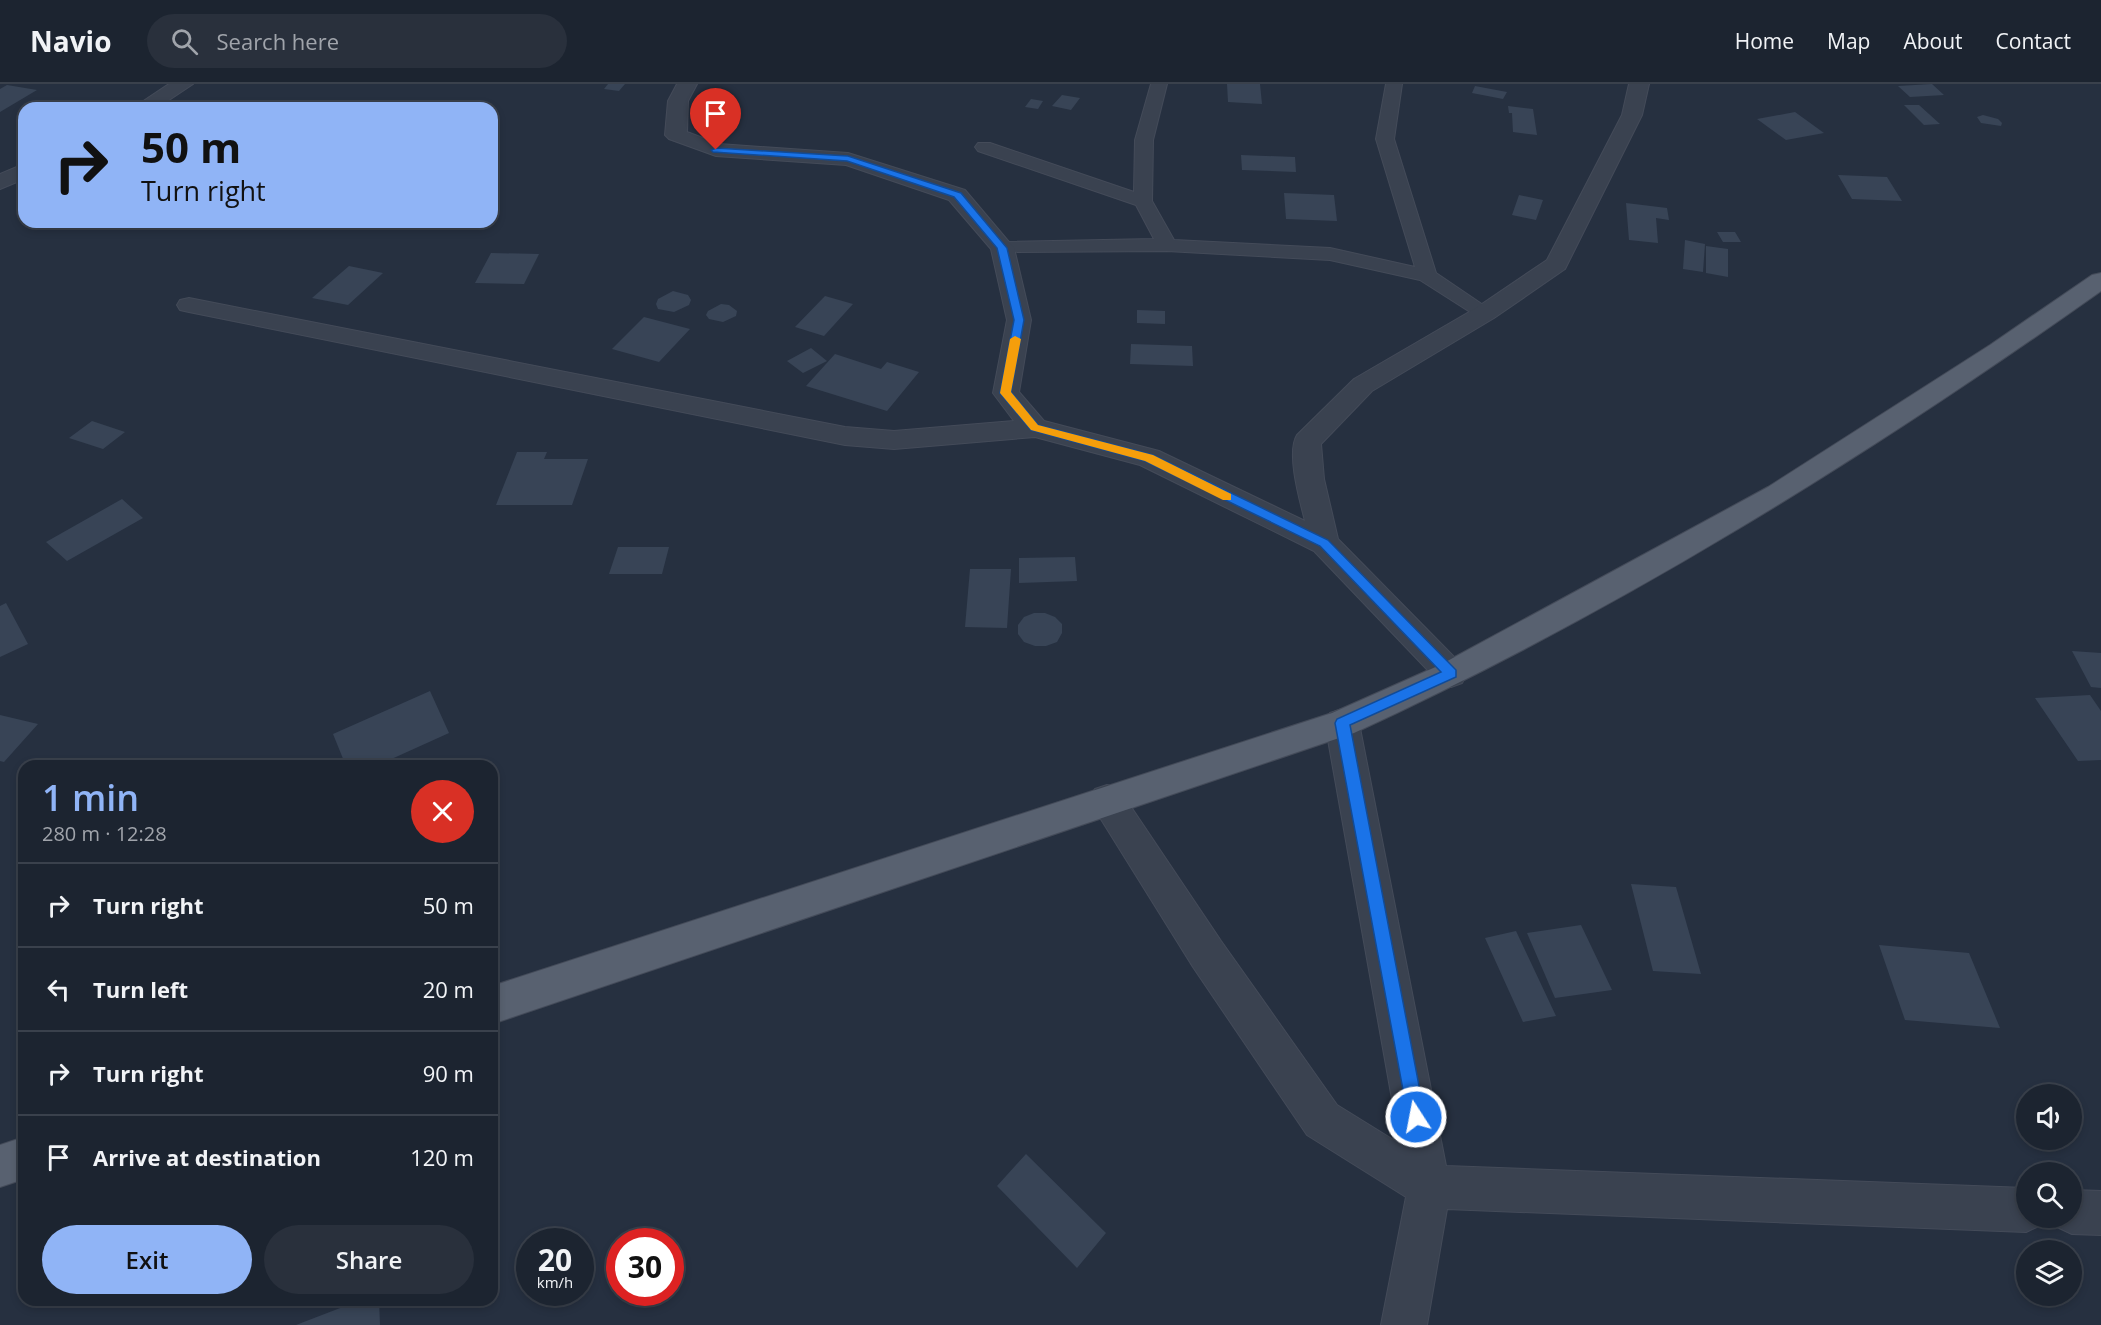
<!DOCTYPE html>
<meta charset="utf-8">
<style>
body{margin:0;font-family:"Open Sans",sans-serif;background:#29303c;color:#f1f3f6;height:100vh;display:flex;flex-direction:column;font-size:22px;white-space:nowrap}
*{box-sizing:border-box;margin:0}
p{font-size:20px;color:#a0a4ab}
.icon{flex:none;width:33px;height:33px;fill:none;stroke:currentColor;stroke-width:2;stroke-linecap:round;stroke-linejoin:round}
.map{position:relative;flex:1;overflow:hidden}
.sheet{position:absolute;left:18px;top:676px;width:480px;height:546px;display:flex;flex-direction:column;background:#1c2430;border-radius:18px;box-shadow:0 3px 9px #0003,0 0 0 2px #3a414c}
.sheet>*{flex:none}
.hud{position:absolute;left:18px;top:18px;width:480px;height:126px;border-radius:18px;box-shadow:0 3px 9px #0003,0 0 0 2px #3a414c;background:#90b4f6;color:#111;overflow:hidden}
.fabs{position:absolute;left:2016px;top:1000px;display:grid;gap:12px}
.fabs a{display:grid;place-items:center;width:66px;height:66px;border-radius:50%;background:#1c2430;box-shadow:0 3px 9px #0003,0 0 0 2px #3a414c;font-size:30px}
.speed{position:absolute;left:516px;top:1144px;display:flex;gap:12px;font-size:30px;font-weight:700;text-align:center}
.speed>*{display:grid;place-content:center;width:78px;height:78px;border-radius:50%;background:#1c2430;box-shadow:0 3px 9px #0003,0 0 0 2px #3a414c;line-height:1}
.speed small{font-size:15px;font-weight:400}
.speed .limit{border:9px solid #d22;background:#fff;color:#111}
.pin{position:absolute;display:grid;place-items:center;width:51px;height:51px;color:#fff;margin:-62px -26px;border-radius:50% 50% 50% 0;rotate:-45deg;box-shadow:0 0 6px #0007}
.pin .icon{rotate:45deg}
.me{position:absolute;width:66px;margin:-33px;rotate:349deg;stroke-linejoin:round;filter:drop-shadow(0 0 4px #0008)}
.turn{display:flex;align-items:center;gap:21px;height:126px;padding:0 24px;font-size:27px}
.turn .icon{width:78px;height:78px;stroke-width:2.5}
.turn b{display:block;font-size:42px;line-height:51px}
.round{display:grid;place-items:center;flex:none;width:63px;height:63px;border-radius:32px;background:#29303c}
.summary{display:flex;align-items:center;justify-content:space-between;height:102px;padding:0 24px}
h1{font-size:36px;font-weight:600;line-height:45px;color:#90b4f6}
.button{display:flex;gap:12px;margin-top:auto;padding:12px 24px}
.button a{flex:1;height:69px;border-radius:36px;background:#90b4f6;color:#111;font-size:24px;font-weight:600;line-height:69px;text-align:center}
.button a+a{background:#29303c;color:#f1f3f6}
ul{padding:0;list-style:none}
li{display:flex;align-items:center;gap:18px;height:84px;padding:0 24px;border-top:2px solid #3a414c}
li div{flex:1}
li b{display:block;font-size:22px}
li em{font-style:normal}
header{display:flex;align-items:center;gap:36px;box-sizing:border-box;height:84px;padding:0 30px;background:#1c2430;border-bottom:2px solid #3a414c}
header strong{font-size:28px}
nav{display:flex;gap:33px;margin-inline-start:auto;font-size:21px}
.search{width:420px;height:54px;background:#29303c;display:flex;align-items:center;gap:15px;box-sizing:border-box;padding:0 21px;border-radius:33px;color:#a0a4ab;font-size:22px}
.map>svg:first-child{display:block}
.building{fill:#384456}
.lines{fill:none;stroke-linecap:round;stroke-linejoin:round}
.service-casing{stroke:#444b59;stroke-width:2}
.minor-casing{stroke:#444b59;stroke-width:2}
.primary-casing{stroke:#444b59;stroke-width:2}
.service{fill:#3a4250;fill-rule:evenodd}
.minor{fill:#3a4250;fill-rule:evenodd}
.primary{fill:#586170;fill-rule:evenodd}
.route{fill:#1a73e8;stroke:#114b97;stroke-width:1.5}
.slow{fill:#f59e0b}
</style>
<header>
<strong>Navio</strong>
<div class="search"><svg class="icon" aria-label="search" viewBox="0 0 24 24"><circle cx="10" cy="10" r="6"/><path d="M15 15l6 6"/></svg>Search here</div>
<nav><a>Home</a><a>Map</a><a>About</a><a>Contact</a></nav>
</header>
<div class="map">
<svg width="2101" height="1241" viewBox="0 0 2101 1241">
<rect width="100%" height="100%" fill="#263040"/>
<!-- building -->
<path class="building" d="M 608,0 L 625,0 L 619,7 L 604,5 Z
M 1227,0 L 1260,0 L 1262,20 L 1228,18 Z
M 1932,0 L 1944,11 L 1910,13 L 1898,2 Z
M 7,1 L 37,6 L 0,28 L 0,5 Z
M 1475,2 L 1507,8 L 1503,15 L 1472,9 Z
M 1062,11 L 1080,14 L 1071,26 L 1052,22 Z
M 1031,15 L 1043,17 L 1038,25 L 1025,23 Z
M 1904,21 L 1919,21 L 1940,40 L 1924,41 Z
M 1508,22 L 1533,25 L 1537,51 L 1513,48 L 1512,29 L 1509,29 Z
M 1795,28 L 1824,49 L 1786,56 L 1757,35 Z
M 1983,31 L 1998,35 L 2002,39 L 2001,42 L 1981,39 L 1977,33 Z
M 1241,71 L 1295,73 L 1296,88 L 1242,86 Z
M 1838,91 L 1887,93 L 1902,117 L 1852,115 Z
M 1284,109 L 1334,111 L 1337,137 L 1286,135 Z
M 1519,111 L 1543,116 L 1536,136 L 1512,131 Z
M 1626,119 L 1667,124 L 1669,136 L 1656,134 L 1658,159 L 1629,156 Z
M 1717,148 L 1735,148 L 1741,158 L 1723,158 Z
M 1685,156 L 1705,160 L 1703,188 L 1683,185 Z
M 1706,162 L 1728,165 L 1728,193 L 1706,189 Z
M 491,169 L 539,170 L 524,200 L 475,199 Z
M 349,182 L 383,189 L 348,221 L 312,214 Z
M 673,207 L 688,211 L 691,216 L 689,221 L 674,228 L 658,225 L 656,220 L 658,215 Z
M 825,212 L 853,220 L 824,252 L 795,243 Z
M 721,220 L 729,221 L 737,227 L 736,232 L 723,238 L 709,235 L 706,231 L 708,227 Z
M 1137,226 L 1165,227 L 1165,240 L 1137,239 Z
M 644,233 L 690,245 L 659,278 L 612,265 Z
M 1131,260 L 1192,262 L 1193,282 L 1130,280 Z
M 811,264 L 827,277 L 803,289 L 787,277 Z
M 835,270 L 881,285 L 887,278 L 919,288 L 887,327 L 806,302 Z
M 92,337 L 125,348 L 103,365 L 69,354 Z
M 517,368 L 547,368 L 544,375 L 588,375 L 572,421 L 496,421 Z
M 122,415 L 143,434 L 67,477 L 46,458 Z
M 618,463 L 669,463 L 662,490 L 609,490 Z
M 1075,473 L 1077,497 L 1019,499 L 1019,474 Z
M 970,485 L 1011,485 L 1007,544 L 965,543 Z
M 6,519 L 28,560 L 0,573 L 0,522 Z
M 1034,529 L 1045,529 L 1055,533 L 1062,540 L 1062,549 L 1057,558 L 1046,562 L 1035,562 L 1024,558 L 1018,550 L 1018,541 L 1024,533 Z
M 2072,567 L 2101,569 L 2101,604 L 2091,603 Z
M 430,607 L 449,649 L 376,682 L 346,682 L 333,650 Z
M 2090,611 L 2101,627 L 2101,676 L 2078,677 L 2035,614 Z
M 0,631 L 38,640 L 4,678 L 0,677 Z
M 1631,800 L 1676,803 L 1701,890 L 1653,887 Z
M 1581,841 L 1612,906 L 1555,914 L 1527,849 Z
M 1516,847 L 1556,932 L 1523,938 L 1485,854 Z
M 1879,861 L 1969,869 L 2000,944 L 1905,936 Z
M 1026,1070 L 1106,1149 L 1077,1184 L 997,1102 Z
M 361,1216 L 379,1216 L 380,1241 L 296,1241 Z"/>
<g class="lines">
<defs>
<path id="service" d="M 1151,0 L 1167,0 L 1153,56 L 1152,117 L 1174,156 L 1330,164 L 1415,183 L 1376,55 L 1386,0 L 1402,0 L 1394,55 L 1436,189 L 1495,229 L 1492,233 L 1478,233 L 1420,196 L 1330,176 L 1167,167 L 995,168 L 992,164 L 1002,158 L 1154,155 L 1136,121 L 978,67 L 975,63 L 978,59 L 990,59 L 1134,108 L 1135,56 Z"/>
<path id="minor" d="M 169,0 L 193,0 L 157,24 L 133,24 Z
M 677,0 L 697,0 L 688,17 L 687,48 L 719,60 L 848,69 L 965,106 L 1014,164 L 1031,236 L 1019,308 L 1044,337 L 1159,367 L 1305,437 C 1300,417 1286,369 1297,351 L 1354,295 L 1476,224 L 1547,176 L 1622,31 L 1629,0 L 1649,0 L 1642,31 L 1565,185 L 1494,234 L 1372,307 L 1321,360 L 1324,395 L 1338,455 L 1462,581 L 1467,590 L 1462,599 L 1451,603 L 1440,599 L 1314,467 L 1140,381 L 1035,353 L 894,365 L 845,361 L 189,228 L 180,226 L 177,221 L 180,216 L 189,214 L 845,343 L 894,347 L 1014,337 L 993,309 L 1007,236 L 991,165 L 949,116 L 846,81 L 716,72 L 669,55 L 665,51 L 668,17 Z
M 24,80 L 24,95 L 0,105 L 0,90 Z
M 1342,625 L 1354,629 L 1359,639 L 1446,1082 L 2026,1104 L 2026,1134 L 2044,1134 L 2041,1141 L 2026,1148 L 1447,1125 L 1427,1241 L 1381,1241 L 1406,1113 L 1307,1051 L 1193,883 L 1089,716 L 1095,705 L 1107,701 L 1119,705 L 1221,857 L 1337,1021 L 1400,1060 L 1325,639 L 1330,629 Z
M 2072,1106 L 2101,1107 L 2101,1151 L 2072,1150 L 2057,1143 L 2053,1134 L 2072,1134 Z"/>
<path id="primary" d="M 2101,189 L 2101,207 C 1865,374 1617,528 1354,649 L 492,940 L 492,902 L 1332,629 L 1440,581 L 1768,403 L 1990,261 L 2092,191 Z
M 24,1053 L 24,1095 L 0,1103 L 0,1061 Z"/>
</defs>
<!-- service casing -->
<use href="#service" class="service-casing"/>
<!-- minor casing -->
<use href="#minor" class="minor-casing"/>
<!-- primary casing -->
<use href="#primary" class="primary-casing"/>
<!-- service -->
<use href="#service" class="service"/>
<!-- minor -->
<use href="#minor" class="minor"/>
<!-- primary -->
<use href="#primary" class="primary"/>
</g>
<!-- route -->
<path class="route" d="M 716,64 L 848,72 L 961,109 L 1007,164 L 1024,236 L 1011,308 L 1038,341 L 1153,371 L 1328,456 L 1456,586 L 1456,593 L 1350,641 L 1425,1033 L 1422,1039 L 1416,1042 L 1410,1039 L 1408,1033 L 1335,639 L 1337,635 L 1441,588 L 1320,462 L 1145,377 L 1031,346 L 1000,309 L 1014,236 L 997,164 L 954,113 L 847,77 L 713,68 L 711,66 Z"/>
<!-- slow -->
<path class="slow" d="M 1015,252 L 1021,255 L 1011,308 L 1038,341 L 1153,371 L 1231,410 L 1231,416 L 1223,416 L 1145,377 L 1031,346 L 1000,309 L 1010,255 Z"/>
</svg>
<div class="fabs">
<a><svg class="icon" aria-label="sound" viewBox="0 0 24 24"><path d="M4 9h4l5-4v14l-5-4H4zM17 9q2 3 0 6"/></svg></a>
<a><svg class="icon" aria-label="search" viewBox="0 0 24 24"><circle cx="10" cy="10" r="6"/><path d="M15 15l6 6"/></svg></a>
<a><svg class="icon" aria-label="layers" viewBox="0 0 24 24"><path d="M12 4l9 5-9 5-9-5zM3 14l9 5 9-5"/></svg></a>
</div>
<div class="speed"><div>20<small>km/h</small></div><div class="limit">30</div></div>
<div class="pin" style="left:716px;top:66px;background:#d93025"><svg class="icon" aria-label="arrive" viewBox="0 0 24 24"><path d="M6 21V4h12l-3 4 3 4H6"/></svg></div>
<svg class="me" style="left:1416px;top:1033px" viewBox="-20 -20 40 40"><circle r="17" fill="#1a73e8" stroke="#fff" stroke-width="3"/><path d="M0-11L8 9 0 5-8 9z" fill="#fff"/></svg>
<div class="hud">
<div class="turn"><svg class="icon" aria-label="right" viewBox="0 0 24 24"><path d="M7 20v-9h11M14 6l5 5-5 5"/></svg><div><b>50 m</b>Turn right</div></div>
</div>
<section class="sheet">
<div class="summary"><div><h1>1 min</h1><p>280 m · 12:28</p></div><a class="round" style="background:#d93025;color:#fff"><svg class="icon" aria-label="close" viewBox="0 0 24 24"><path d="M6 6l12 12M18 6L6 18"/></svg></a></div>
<ul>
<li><svg class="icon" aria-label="right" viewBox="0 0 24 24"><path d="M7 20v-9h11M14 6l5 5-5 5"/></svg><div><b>Turn right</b></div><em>50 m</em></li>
<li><svg class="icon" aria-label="left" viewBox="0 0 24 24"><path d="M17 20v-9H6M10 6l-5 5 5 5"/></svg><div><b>Turn left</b></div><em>20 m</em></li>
<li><svg class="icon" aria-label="right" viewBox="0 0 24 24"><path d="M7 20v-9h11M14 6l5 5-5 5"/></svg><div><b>Turn right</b></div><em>90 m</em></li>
<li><svg class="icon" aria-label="arrive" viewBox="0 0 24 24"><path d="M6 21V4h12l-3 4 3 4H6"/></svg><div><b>Arrive at destination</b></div><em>120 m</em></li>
</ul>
<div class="button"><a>Exit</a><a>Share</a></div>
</section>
</div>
